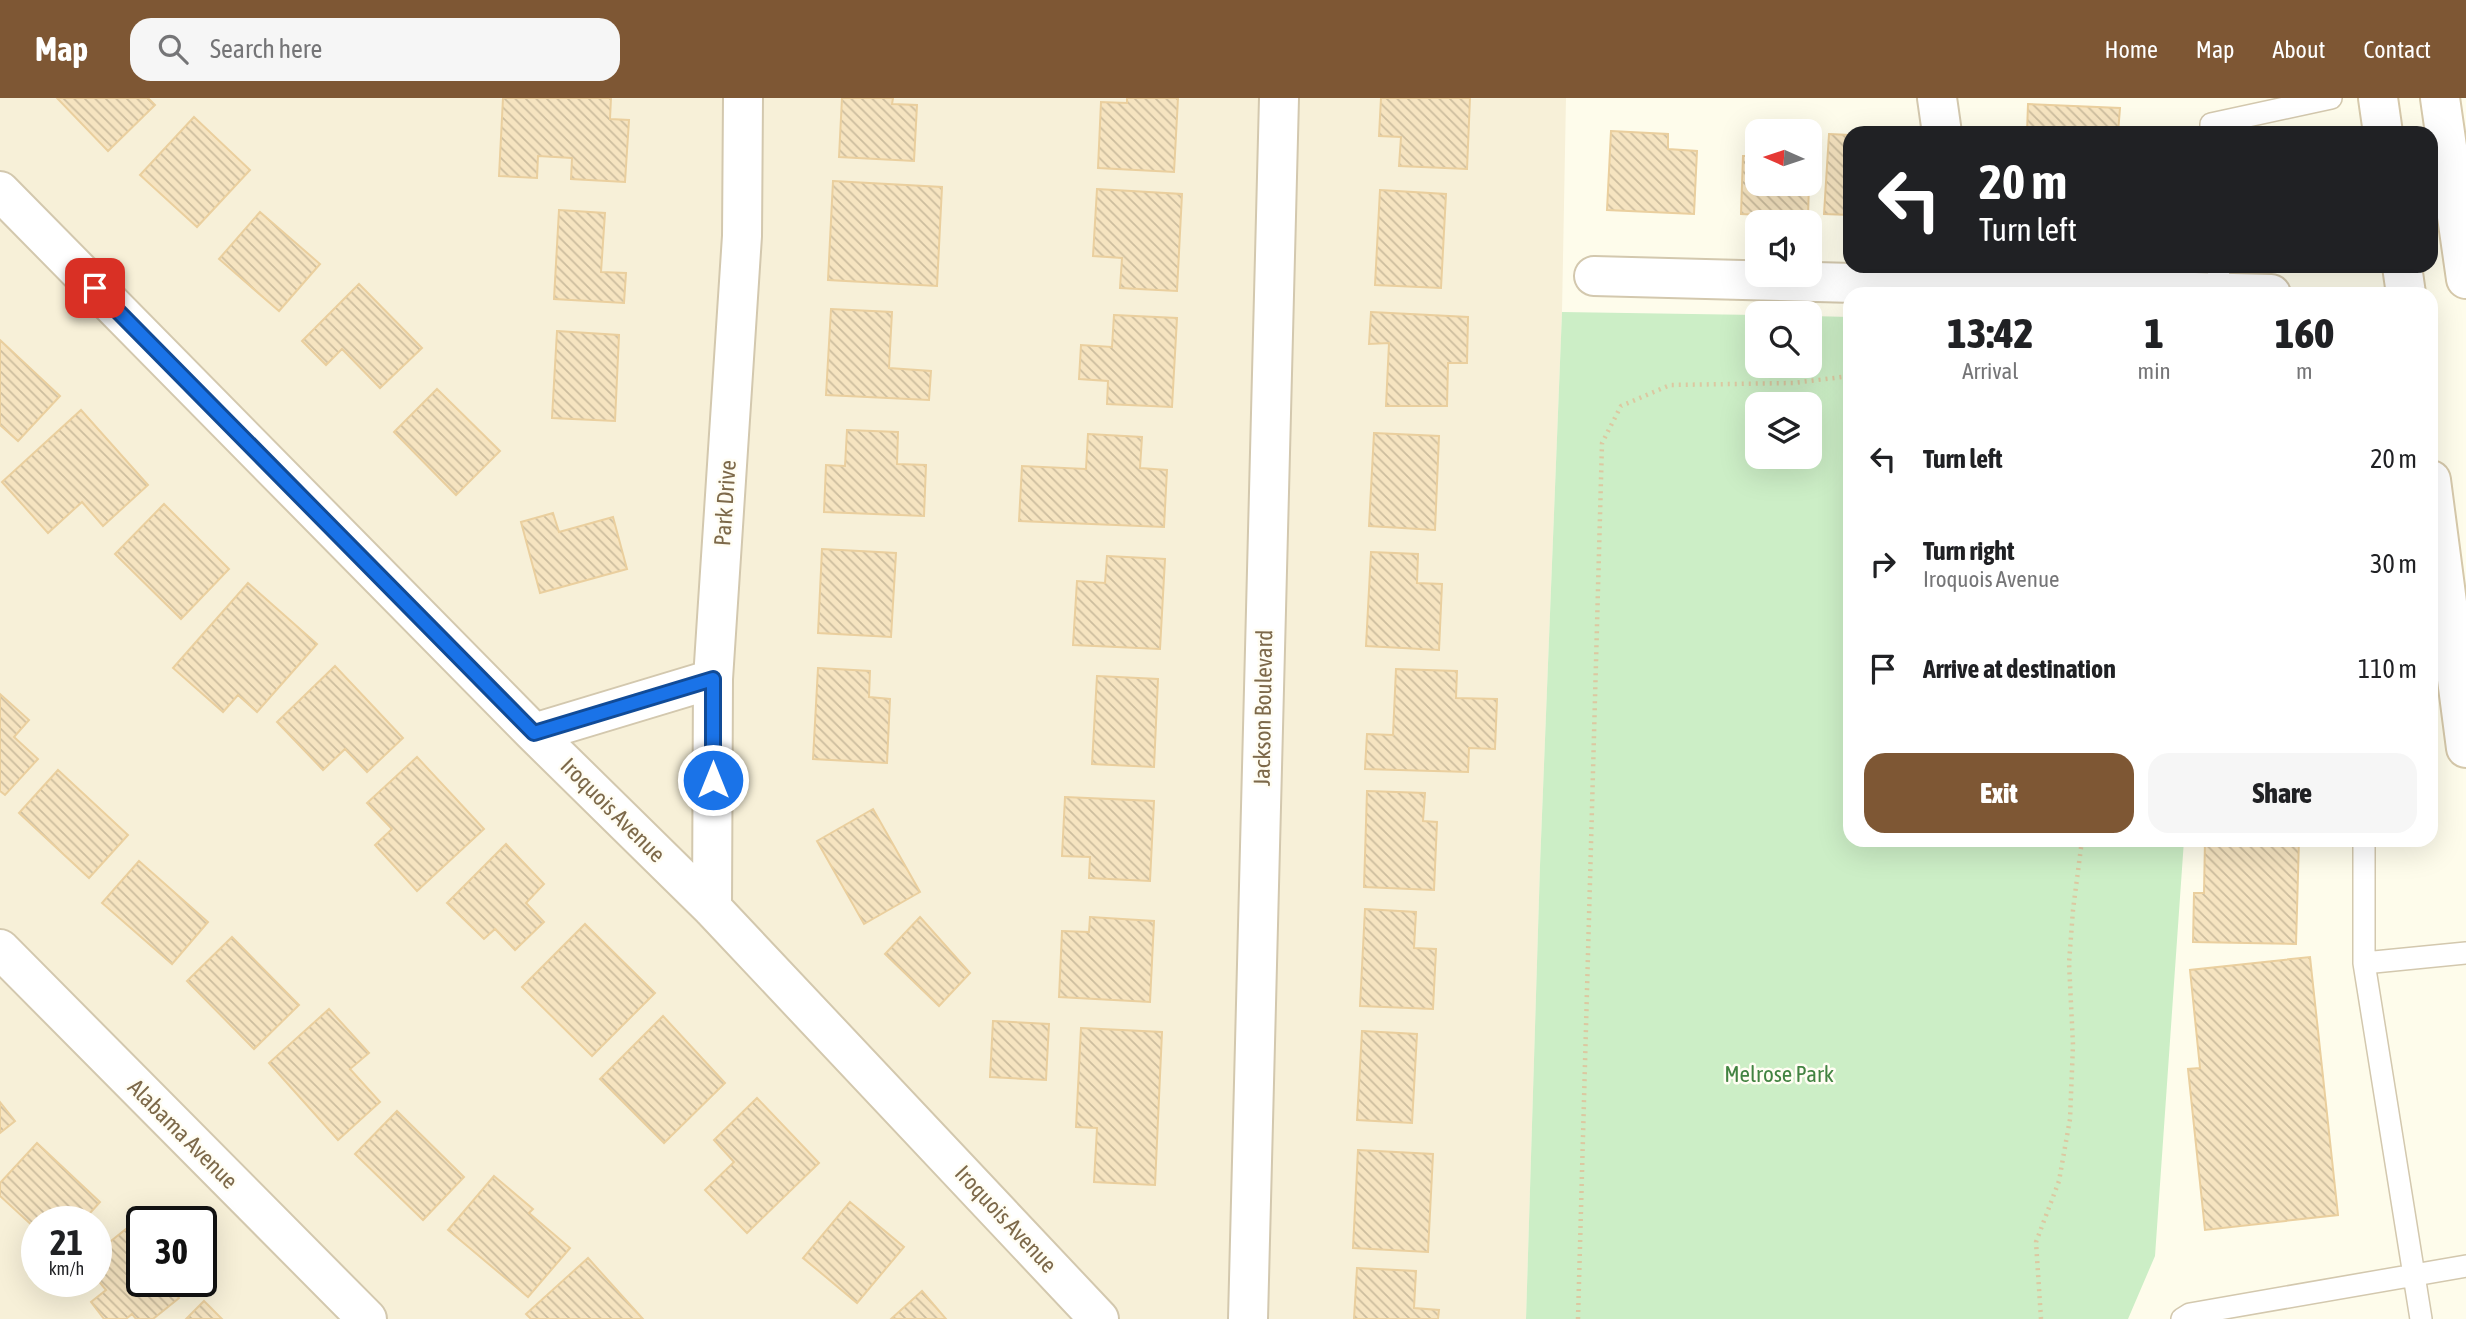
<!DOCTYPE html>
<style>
body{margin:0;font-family:"Asap Condensed",sans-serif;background:#f6f6f6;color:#202124;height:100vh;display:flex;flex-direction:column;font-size:26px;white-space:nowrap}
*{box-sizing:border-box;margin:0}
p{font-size:23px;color:#757577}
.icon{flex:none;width:38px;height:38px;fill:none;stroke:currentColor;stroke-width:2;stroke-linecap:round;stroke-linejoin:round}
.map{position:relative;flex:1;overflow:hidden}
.details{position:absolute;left:1843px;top:189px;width:595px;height:560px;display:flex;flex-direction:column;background:#fff;border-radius:21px;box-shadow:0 7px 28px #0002}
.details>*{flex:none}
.hud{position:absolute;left:1843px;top:28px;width:595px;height:147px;border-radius:21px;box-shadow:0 7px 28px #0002;background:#202124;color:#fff;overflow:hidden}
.needle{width:46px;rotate:273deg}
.controls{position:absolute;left:1745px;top:21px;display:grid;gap:14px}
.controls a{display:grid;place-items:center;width:77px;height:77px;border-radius:14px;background:#fff;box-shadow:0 7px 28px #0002;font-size:35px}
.speed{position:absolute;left:21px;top:1108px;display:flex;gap:14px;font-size:35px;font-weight:700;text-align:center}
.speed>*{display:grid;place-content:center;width:91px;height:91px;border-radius:50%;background:#fff;box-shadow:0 7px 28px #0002;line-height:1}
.speed small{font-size:18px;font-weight:400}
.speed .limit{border:4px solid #111;border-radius:10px;background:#fff;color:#111}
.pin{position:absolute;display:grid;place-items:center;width:60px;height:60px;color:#fff;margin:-30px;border-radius:14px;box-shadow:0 4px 10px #0006}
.me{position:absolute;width:77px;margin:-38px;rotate:0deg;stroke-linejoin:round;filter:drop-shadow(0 0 5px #0008)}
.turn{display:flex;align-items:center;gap:24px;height:147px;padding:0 21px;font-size:32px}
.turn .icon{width:91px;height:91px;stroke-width:2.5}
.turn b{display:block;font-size:49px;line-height:60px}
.eta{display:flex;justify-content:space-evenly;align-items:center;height:119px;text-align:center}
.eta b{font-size:42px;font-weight:800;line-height:49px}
.cta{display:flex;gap:14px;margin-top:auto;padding:14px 21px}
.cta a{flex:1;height:80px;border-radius:21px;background:#7e5734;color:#fff;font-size:28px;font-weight:800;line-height:80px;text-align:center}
.cta a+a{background:#f6f6f6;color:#202124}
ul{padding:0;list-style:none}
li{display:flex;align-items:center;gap:21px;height:105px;padding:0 21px}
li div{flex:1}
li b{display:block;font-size:26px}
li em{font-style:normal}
header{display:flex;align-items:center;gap:42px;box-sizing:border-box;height:98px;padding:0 35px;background:#7e5734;color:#fff}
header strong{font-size:33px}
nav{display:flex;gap:38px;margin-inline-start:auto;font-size:24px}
.search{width:490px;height:63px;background:#f6f6f6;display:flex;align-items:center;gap:18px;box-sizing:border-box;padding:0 24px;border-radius:21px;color:#757577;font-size:26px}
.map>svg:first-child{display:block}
.residential{fill:#f7f0d8;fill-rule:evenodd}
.green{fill:#cceec6;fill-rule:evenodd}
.building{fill:url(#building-back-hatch);stroke:#eacf9e;stroke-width:2}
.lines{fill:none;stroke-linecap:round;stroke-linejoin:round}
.service-casing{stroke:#d3c8ae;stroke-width:24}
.minor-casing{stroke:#d3c8ae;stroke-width:42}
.secondary-casing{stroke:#d6c9ab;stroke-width:42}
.path{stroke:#dcc8a1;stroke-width:4.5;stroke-dasharray:2 5;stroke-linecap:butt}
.service{stroke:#fff;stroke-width:21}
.minor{stroke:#fff;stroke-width:38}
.secondary{stroke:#fff;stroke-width:38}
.route-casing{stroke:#114b97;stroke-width:18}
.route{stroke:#1a73e8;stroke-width:12}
.labels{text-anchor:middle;stroke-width:5;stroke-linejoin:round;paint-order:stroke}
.street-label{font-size:23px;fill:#7d694a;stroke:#fffdf3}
.park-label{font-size:23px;fill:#428341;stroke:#fffdf3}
</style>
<header>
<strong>Map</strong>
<div class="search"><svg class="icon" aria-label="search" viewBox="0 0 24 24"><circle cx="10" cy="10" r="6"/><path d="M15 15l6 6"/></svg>Search here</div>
<nav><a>Home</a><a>Map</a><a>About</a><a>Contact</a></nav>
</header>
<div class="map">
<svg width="2466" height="1221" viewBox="0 0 2466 1221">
<defs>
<pattern id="building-back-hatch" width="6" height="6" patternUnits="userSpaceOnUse" patternTransform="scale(1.75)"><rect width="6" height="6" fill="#f6e4c0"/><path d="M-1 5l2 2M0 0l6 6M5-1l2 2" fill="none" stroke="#ccbd9e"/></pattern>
</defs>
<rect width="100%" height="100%" fill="#fefceb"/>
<!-- residential -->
<path class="residential" d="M 0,0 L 1566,0 L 1562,214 L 1540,767 L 1526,1221 L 0,1221 ZM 37,1124 L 96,1124 L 96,1183 L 37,1183 ZM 142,1124 L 201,1124 L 201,1183 L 142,1183 Z"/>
<!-- green -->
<path class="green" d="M 1562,214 L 1757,217 L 1757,268 L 1810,268 L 1810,218 L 1850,219 L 1850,742 L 2184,742 L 2155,1158 L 2128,1221 L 1526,1221 L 1540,767 ZM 1757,306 L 1810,306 L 1810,359 L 1757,359 Z"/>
<!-- building -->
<path class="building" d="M 57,0 L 148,0 L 155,7 L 108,53 Z
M 503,0 L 611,0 L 610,21 L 629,22 L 625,84 L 571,81 L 572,60 L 538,58 L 537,80 L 499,78 Z
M 842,0 L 893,0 L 892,6 L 917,7 L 914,63 L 839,59 Z
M 1127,0 L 1178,0 L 1174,74 L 1098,70 L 1101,4 L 1127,5 Z
M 1381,0 L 1470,0 L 1467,71 L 1399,68 L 1401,39 L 1379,38 Z
M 2028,6 L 2120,10 L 2118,35 L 2027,35 Z
M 194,19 L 250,72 L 197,129 L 140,77 Z
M 1611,33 L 1668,36 L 1668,51 L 1697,53 L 1694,116 L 1607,112 Z
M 1829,36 L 1850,37 L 1850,117 L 1824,116 Z
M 1743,58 L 1757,58 L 1757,86 L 1809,86 L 1808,119 L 1741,116 Z
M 833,83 L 942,89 L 937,188 L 828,182 Z
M 1097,91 L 1182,96 L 1177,193 L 1120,190 L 1122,160 L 1093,158 Z
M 1380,92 L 1446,96 L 1441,190 L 1375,187 Z
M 559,112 L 605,115 L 601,174 L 626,175 L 624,205 L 554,201 Z
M 260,114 L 320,166 L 279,213 L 219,161 Z
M 359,186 L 422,250 L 380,290 L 342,251 L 326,267 L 302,243 Z
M 831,211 L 892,214 L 889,270 L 931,273 L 929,302 L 826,297 Z
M 1371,214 L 1468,219 L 1467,265 L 1448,265 L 1447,308 L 1386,308 L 1389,245 L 1369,246 Z
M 1114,217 L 1177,220 L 1172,309 L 1107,306 L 1108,283 L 1079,281 L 1081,247 L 1112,249 Z
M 557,233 L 619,237 L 615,323 L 552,320 Z
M 0,242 L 60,298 L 18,343 L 0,327 Z
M 437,291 L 500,353 L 456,397 L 394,334 Z
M 81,312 L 148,387 L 103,428 L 82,404 L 48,435 L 2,384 Z
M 847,332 L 898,334 L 897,366 L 926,367 L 924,418 L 824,414 L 826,367 L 845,368 Z
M 1374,335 L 1439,338 L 1435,432 L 1369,428 Z
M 1088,336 L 1142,339 L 1140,370 L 1167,372 L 1164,429 L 1019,423 L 1022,368 L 1086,371 Z
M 164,406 L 229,471 L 181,521 L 115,456 Z
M 553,415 L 559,434 L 613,419 L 627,471 L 540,495 L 521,424 Z
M 822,451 L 896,455 L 891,539 L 818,535 Z
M 1371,454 L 1418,456 L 1417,485 L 1442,486 L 1439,552 L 1366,548 Z
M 1107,458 L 1165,461 L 1160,551 L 1073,547 L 1077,483 L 1105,485 Z
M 248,485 L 317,546 L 257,614 L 238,597 L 223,614 L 173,570 Z
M 335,568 L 403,640 L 367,674 L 345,651 L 323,672 L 277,624 Z
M 818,570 L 870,573 L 869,599 L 890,601 L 887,665 L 813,661 Z
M 1396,571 L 1457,573 L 1456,600 L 1497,601 L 1495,651 L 1469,650 L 1468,674 L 1365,671 L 1367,636 L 1393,637 Z
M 1097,578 L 1158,581 L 1154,669 L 1092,666 Z
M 0,596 L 29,622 L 14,639 L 38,661 L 5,697 L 0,693 Z
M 417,659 L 484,731 L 417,793 L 375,747 L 392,731 L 367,705 Z
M 58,672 L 128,737 L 89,780 L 19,715 Z
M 1367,693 L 1425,695 L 1423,723 L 1437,724 L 1434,792 L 1364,789 Z
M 1065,699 L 1154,703 L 1150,783 L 1089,780 L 1090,759 L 1062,758 Z
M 873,711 L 920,794 L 864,826 L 817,743 Z
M 2205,742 L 2299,742 L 2296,846 L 2193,844 L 2194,795 L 2204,795 Z
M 506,746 L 544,786 L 526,805 L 544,824 L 515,852 L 495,831 L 484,841 L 447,805 Z
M 139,763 L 208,824 L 172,866 L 102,805 Z
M 1365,811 L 1416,814 L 1414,850 L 1436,851 L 1433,911 L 1360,908 Z
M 920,819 L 970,875 L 939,908 L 885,856 Z
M 1090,819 L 1154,823 L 1150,904 L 1059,899 L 1062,833 L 1089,834 Z
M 585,826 L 655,895 L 592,958 L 522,889 Z
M 232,839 L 299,907 L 254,951 L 187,883 Z
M 2310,859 L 2338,1117 L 2205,1132 L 2188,971 L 2200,970 L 2190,872 Z
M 329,911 L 369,955 L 350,971 L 380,1004 L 338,1042 L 269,965 Z
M 663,918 L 725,985 L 664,1045 L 600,981 Z
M 993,923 L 1049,926 L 1046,982 L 990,979 Z
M 1081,930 L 1162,934 L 1155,1087 L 1094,1084 L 1097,1030 L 1076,1029 Z
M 1362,933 L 1417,936 L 1412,1025 L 1357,1022 Z
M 757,1000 L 819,1065 L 747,1135 L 705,1092 L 734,1064 L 714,1042 Z
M 0,1004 L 15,1023 L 0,1035 Z
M 397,1013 L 464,1079 L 423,1122 L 355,1056 Z
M 37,1045 L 100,1104 L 82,1124 L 37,1124 L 37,1132 L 0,1098 L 0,1085 Z
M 1358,1052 L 1433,1056 L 1428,1154 L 1353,1150 Z
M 494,1078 L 533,1111 L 529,1115 L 570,1150 L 528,1199 L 448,1132 Z
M 850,1104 L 904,1149 L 857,1205 L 803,1160 Z
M 126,1131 L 142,1152 L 142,1183 L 166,1183 L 179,1200 L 153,1221 L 136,1221 L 132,1216 L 126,1221 L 104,1221 L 91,1204 L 106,1192 L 96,1180 L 96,1155 Z
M 588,1160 L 643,1221 L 531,1221 L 526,1216 Z
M 1357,1170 L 1416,1173 L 1414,1210 L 1439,1212 L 1438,1221 L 1354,1221 Z
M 922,1193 L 946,1221 L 891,1221 Z
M 204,1203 L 222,1221 L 186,1221 Z"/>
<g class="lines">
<defs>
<path id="service" d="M 2211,35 L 2211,26 L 2331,0
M 2218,168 L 2220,194
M 2364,742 L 2364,865 L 2421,1221
M 2364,865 L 2466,855
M 2182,1221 L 2190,1216 L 2466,1168"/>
<path id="minor" d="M 1937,0 L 1942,35
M 0,93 L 534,635 L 712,810 L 1099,1221
M 1594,178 L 2271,196
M 534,635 L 713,581
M 712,810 L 713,581 L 742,138 L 743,0
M 0,851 L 367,1221
M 1248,1221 L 1279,0"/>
<path id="secondary" d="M 2378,0 L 2383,35
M 2440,0 L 2466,181
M 2402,168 L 2406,196
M 2431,382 L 2466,650"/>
</defs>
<!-- service casing -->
<use href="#service" class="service-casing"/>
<!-- minor casing -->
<use href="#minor" class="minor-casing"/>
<!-- secondary casing -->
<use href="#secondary" class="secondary-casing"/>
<!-- path -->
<path class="path" d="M 1578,1221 L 1602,345 L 1621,308 L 1670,287 L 1793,285 L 1850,278
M 2041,1221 L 2036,1144 L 2059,1083 L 2070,1021 L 2073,947 L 2069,865 L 2073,812 L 2082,742"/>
<!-- service -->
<use href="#service" class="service"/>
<!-- minor -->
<use href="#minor" class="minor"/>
<!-- secondary -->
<use href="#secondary" class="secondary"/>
</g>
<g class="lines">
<defs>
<path id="route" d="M 95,190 L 534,635 L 713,581 L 713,682"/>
</defs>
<!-- route casing -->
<use href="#route" class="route-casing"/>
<!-- route -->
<use href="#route" class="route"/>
</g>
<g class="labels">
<!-- street labels -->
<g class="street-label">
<text transform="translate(725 405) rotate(-86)" y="8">Park Drive</text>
<text transform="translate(1263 610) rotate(-89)" y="8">Jackson Boulevard</text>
<text transform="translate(613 712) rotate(45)" y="8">Iroquois Avenue</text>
<text transform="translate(183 1036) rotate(45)" y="8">Alabama Avenue</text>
<text transform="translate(1006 1121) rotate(47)" y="8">Iroquois Avenue</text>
</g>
<!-- park labels -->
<g class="park-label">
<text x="1779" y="984">Melrose Park</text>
</g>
</g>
</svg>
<div class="controls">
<a><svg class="needle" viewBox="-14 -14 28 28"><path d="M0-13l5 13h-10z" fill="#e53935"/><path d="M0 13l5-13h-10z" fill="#757577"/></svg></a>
<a><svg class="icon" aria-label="sound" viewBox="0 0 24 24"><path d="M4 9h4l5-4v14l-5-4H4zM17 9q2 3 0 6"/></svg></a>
<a><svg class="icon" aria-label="search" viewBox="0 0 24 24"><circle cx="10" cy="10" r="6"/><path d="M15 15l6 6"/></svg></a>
<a><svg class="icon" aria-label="layers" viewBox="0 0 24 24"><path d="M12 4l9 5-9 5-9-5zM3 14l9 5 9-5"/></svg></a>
</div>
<div class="speed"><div>21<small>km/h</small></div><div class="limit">30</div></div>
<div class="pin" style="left:95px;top:190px;background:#d93025"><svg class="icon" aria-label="arrive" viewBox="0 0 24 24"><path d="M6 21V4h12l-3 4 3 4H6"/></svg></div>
<svg class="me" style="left:713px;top:682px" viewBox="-20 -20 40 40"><circle r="17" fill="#1a73e8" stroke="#fff" stroke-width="3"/><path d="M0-11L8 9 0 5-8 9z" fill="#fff"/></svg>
<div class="hud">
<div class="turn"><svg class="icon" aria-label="left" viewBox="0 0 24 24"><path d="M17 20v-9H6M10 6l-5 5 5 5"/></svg><div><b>20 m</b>Turn left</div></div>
</div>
<section class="details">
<div class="eta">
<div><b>13:42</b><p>Arrival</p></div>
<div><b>1</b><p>min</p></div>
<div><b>160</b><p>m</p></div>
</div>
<ul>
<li><svg class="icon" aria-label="left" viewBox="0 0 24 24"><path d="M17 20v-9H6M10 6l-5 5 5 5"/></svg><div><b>Turn left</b></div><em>20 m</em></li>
<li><svg class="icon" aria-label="right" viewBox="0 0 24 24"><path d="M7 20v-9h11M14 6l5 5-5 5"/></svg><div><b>Turn right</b><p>Iroquois Avenue</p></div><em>30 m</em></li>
<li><svg class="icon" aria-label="arrive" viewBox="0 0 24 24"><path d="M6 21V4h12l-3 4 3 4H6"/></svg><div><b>Arrive at destination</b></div><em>110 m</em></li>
</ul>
<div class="cta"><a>Exit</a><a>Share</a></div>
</section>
</div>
